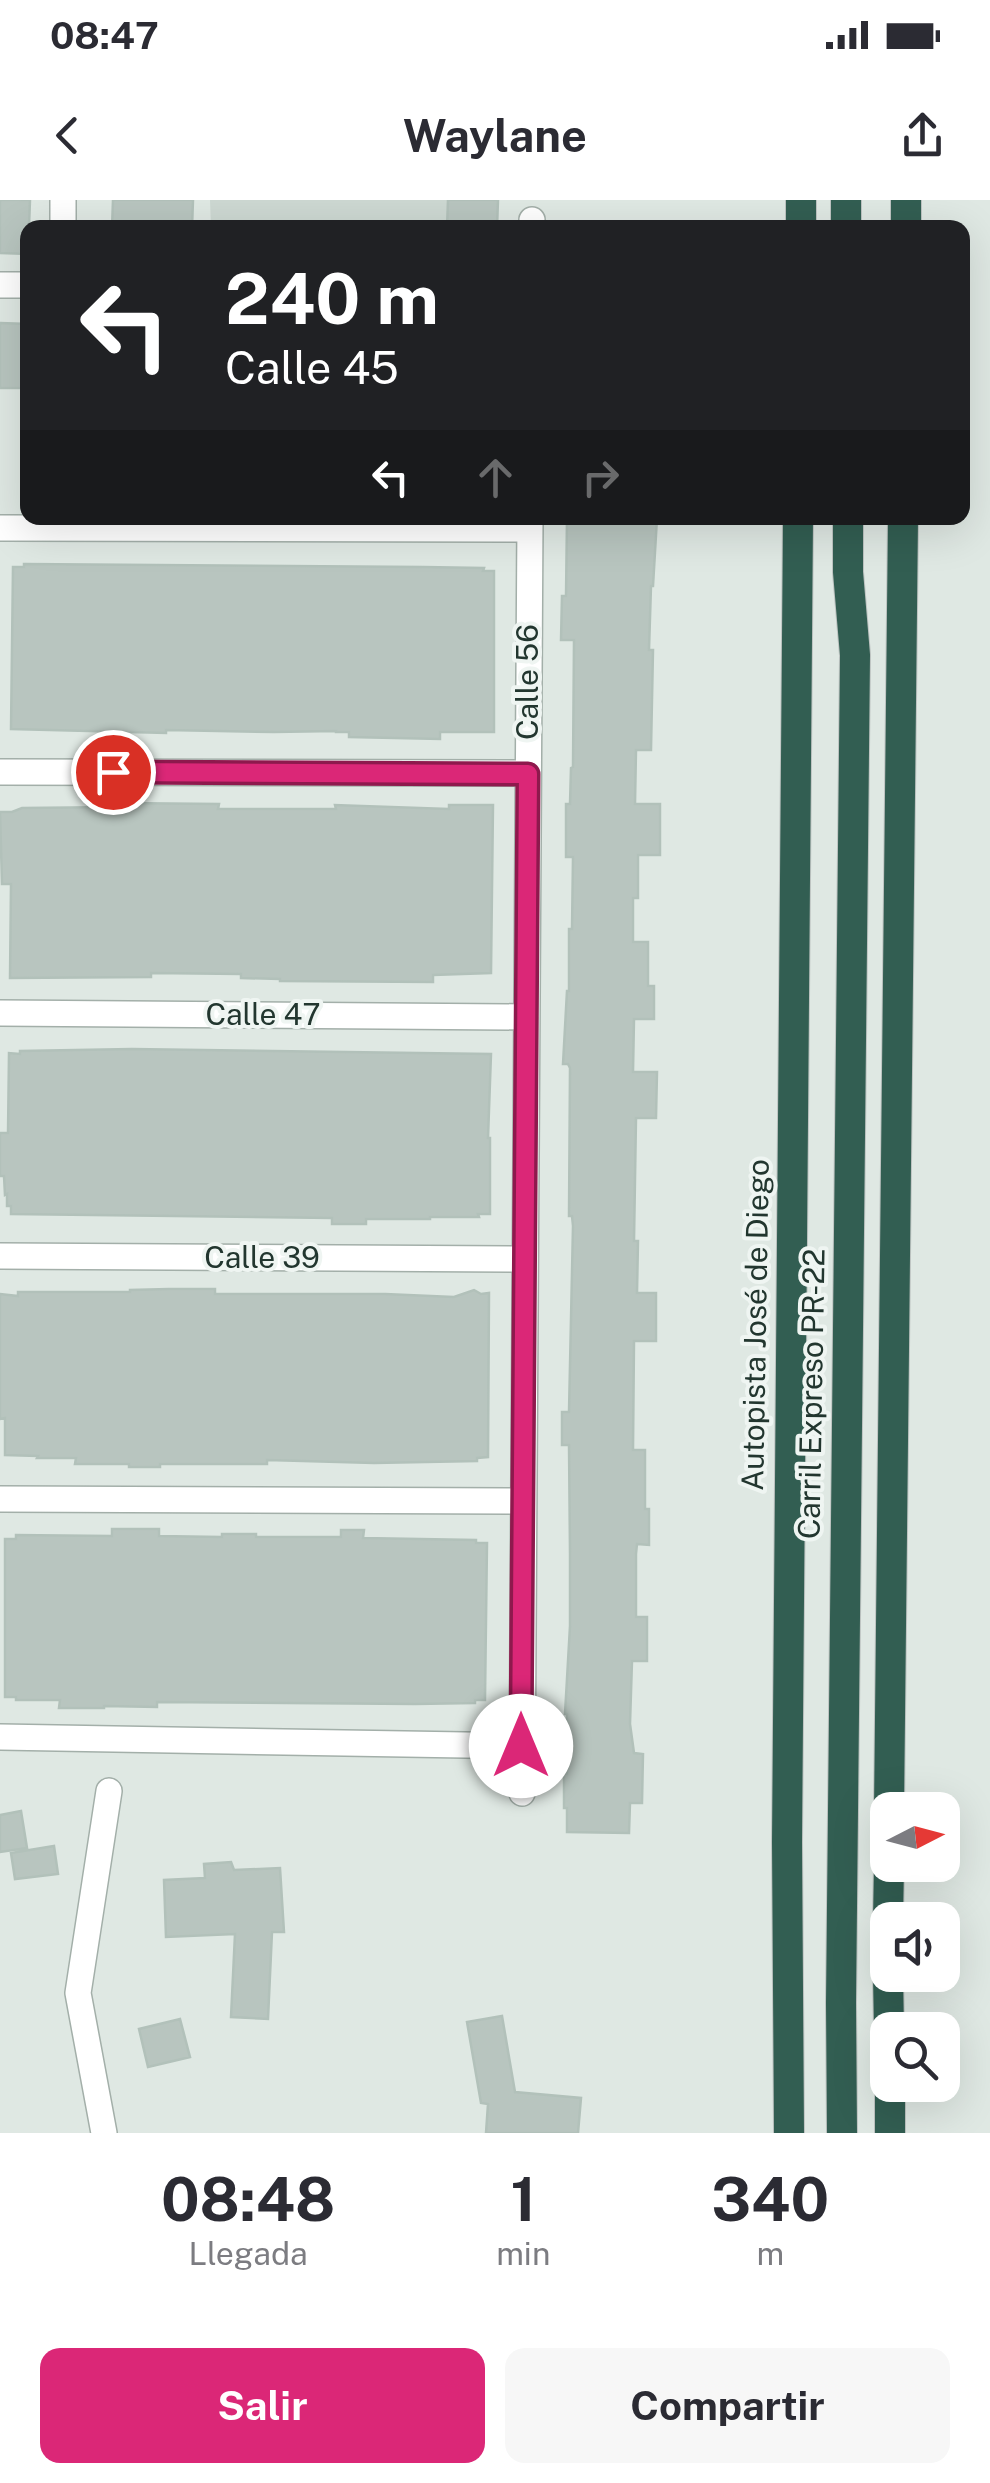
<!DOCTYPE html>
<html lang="es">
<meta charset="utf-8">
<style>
body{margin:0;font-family:"Public Sans",sans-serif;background:#f7f7f7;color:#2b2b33;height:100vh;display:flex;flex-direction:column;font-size:38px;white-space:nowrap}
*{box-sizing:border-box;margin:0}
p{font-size:32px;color:#7c7c81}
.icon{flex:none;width:55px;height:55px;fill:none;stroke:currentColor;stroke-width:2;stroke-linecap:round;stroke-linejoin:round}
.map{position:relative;height:1933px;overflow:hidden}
.side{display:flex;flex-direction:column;background:#fff;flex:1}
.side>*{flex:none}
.guide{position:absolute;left:20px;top:20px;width:950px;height:305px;border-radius:20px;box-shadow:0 10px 40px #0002;background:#202124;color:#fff;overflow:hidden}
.needle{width:65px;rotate:84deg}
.tools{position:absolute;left:870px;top:1592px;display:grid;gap:20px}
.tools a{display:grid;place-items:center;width:90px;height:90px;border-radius:20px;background:#fff;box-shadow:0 10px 40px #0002;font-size:50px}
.pin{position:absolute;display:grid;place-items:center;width:85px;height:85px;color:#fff;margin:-42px;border:5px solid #fff;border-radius:50%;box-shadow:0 2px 10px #0007}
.me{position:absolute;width:110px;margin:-55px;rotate:0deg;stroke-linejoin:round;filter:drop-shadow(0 0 8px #0008)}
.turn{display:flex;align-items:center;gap:35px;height:210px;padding:0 40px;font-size:45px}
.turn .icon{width:130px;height:130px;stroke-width:2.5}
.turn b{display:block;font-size:70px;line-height:85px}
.lanes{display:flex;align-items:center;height:95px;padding:0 40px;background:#0003;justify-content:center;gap:50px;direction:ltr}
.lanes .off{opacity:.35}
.eta{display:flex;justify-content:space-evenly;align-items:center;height:170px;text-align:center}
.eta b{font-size:60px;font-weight:700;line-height:70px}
.cta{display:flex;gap:20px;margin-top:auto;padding:20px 40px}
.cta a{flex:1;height:115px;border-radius:20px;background:#db2777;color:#fff;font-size:40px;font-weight:700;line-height:115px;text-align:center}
.cta a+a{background:#f7f7f7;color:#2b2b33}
.status{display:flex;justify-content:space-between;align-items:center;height:70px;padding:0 50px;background:#fff;direction:ltr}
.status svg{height:28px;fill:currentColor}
header{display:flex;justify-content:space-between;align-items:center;height:130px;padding:0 40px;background:#fff;font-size:45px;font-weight:700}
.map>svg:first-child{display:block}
.built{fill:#cdd8d2}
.building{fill:#b8c5bf;stroke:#b2c1ba;stroke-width:2.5}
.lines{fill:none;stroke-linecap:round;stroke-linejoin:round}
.minor-casing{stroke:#a3afa9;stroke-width:28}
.motorway-casing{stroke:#bdc3c1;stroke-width:32}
.minor{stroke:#fff;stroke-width:25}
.motorway{stroke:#325e52;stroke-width:30}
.route-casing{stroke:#8e194d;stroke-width:25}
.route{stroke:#db2777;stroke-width:18}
.labels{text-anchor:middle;stroke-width:8;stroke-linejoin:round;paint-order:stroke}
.street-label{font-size:30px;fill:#22362f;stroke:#eff5f2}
</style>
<div class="status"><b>08:47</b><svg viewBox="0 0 49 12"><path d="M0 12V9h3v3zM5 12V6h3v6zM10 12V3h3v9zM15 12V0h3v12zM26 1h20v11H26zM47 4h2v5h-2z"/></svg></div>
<header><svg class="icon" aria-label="back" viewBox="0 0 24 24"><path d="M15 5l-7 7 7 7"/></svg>Waylane<svg class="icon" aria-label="share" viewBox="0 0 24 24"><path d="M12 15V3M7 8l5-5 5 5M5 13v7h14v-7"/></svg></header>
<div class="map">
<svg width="990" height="1933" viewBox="0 0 990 1933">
<rect width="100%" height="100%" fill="#dfe8e3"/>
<!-- built -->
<path class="built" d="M 210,0 L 497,0 L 495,28 L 211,27 Z"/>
<!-- building -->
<path class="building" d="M 0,0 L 30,0 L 28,54 L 0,53 Z
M 113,0 L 193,0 L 192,28 L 112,28 Z
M 448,0 L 498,0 L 497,28 L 447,28 Z
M 0,123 L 28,124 L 28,188 L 0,188 Z
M 567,318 L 657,318 L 653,386 L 651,386 L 649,450 L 653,450 L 651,550 L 636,550 L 635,604 L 660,604 L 660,655 L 638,655 L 638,698 L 633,698 L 633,742 L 648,742 L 648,786 L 654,786 L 654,819 L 634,819 L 633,872 L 657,872 L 656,918 L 636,918 L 634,1041 L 638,1041 L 637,1093 L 656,1093 L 656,1141 L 634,1141 L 633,1250 L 645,1250 L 645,1309 L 649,1309 L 649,1345 L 637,1344 L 636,1354 L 636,1417 L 647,1417 L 647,1461 L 632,1461 L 630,1524 L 634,1553 L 643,1554 L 642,1603 L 630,1603 L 629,1633 L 567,1632 L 567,1608 L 564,1608 L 564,1574 L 567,1574 L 567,1514 L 565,1514 L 570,1426 L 570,1353 L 569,1245 L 562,1245 L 562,1212 L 569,1212 L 573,1026 L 572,1016 L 569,1016 L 570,868 L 568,864 L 563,864 L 567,791 L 569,791 L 569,729 L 572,729 L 573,657 L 566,657 L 566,604 L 570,604 L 571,568 L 573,567 L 574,440 L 561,440 L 562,396 L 566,396 Z
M 24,364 L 423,367 L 484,368 L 483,371 L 494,371 L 494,532 L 440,532 L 440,539 L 349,537 L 349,532 L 336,532 L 336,531 L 274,532 L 166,530 L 166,533 L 11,529 L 13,367 L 24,367 Z
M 120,603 L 219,604 L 218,609 L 336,609 L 335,605 L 449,609 L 449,605 L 493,605 L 491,773 L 433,775 L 433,782 L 280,781 L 280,779 L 241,778 L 241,774 L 151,773 L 151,777 L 10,778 L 11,684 L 2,684 L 0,612 L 12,612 L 22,608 L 120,607 Z
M 132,849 L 491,854 L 488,938 L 490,938 L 490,1014 L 478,1014 L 479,1017 L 430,1017 L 430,1019 L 366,1019 L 366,1024 L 332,1024 L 332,1018 L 11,1014 L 11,1006 L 7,1006 L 7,994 L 5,995 L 4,976 L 0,976 L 0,933 L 8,933 L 9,853 L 20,854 L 20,851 Z
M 169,1089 L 215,1089 L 215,1094 L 385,1094 L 454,1097 L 474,1090 L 481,1094 L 489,1093 L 488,1257 L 477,1258 L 477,1261 L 374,1263 L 267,1260 L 267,1264 L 160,1264 L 160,1267 L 129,1267 L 129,1264 L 75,1264 L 76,1258 L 37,1258 L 38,1256 L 5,1255 L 5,1218 L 0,1219 L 0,1094 L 18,1096 L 18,1092 L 130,1092 L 130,1090 Z
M 112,1329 L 159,1329 L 159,1336 L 222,1337 L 222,1334 L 256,1334 L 256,1337 L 341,1337 L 341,1330 L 364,1330 L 363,1338 L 476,1340 L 476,1343 L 487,1343 L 485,1500 L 475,1500 L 475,1503 L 415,1504 L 157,1502 L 157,1507 L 104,1506 L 104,1508 L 59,1508 L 60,1500 L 16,1500 L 16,1497 L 5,1497 L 5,1339 L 16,1339 L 16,1335 L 112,1336 Z
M 21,1611 L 27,1648 L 0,1652 L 0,1615 Z
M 54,1646 L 58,1674 L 15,1679 L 11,1653 Z
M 231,1662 L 234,1670 L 280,1668 L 284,1732 L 272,1732 L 268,1819 L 231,1817 L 235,1734 L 166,1737 L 164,1680 L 205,1678 L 204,1664 Z
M 502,1816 L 515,1892 L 581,1898 L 578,1933 L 486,1933 L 488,1904 L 481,1903 L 467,1822 Z
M 180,1819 L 190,1857 L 148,1867 L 139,1829 Z"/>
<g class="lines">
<defs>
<path id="minor" d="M 63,0 L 63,28
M 532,28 L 532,20
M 0,85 L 28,85
M 0,328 L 529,329
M 0,572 L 528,573
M 0,813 L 525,817
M 0,1056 L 524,1059
M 0,1299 L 522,1301
M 0,1537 L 521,1546
M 522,1593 L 530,318
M 104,1933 L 78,1793 L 109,1591"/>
<path id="motorway" d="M 846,0 L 846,28
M 801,28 L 801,0
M 906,28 L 906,0
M 889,1610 L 903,318
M 888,1720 L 889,1665
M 888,1775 L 889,1830
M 890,1885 L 890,1933
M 789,1933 L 787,1642 L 798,318
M 842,1933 L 841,1803 L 855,455 L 848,372 L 848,318"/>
</defs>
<!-- minor casing -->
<use href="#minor" class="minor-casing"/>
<!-- motorway casing -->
<use href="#motorway" class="motorway-casing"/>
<!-- minor -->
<use href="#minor" class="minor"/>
<!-- motorway -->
<use href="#motorway" class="motorway"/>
</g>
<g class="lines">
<defs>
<path id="route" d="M 113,572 L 528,574 L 521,1546"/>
</defs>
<!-- route casing -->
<use href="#route" class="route-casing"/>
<!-- route -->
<use href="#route" class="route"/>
</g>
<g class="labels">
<!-- street labels -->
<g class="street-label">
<text transform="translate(528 482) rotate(-90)" y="10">Calle 56</text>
<text x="263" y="825">Calle 47</text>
<text x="262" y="1068">Calle 39</text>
<text transform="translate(756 1125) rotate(-89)" y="10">Autopista José de Diego</text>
<text transform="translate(812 1194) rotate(-89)" y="10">Carril Expreso PR-22</text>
</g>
</g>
</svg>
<div class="tools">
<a><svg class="needle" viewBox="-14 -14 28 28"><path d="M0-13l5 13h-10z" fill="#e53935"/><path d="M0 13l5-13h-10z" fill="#7c7c81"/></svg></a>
<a><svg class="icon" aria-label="sound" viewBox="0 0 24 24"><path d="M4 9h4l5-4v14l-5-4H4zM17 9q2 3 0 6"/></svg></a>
<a><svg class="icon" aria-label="search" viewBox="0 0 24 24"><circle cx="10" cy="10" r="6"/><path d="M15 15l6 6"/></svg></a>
</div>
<div class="pin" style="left:113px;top:572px;background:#d93025"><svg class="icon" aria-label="arrive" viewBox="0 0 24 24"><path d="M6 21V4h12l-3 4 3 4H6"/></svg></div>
<svg class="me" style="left:521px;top:1546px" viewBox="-20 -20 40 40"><circle r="19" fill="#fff"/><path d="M0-13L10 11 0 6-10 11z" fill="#db2777"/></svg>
<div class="guide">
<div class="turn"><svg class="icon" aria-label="left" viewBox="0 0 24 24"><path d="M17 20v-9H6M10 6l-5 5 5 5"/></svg><div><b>240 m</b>Calle 45</div></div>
<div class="lanes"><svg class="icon" aria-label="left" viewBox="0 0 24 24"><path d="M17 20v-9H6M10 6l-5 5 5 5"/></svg><svg class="icon off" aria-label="ahead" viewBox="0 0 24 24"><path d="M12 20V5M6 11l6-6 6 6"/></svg><svg class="icon off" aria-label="right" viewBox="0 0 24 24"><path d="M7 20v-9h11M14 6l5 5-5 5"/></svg></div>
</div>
</div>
<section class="side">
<div class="eta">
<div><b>08:48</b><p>Llegada</p></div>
<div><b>1</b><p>min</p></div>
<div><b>340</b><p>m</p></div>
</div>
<div class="cta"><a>Salir</a><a>Compartir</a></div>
</section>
